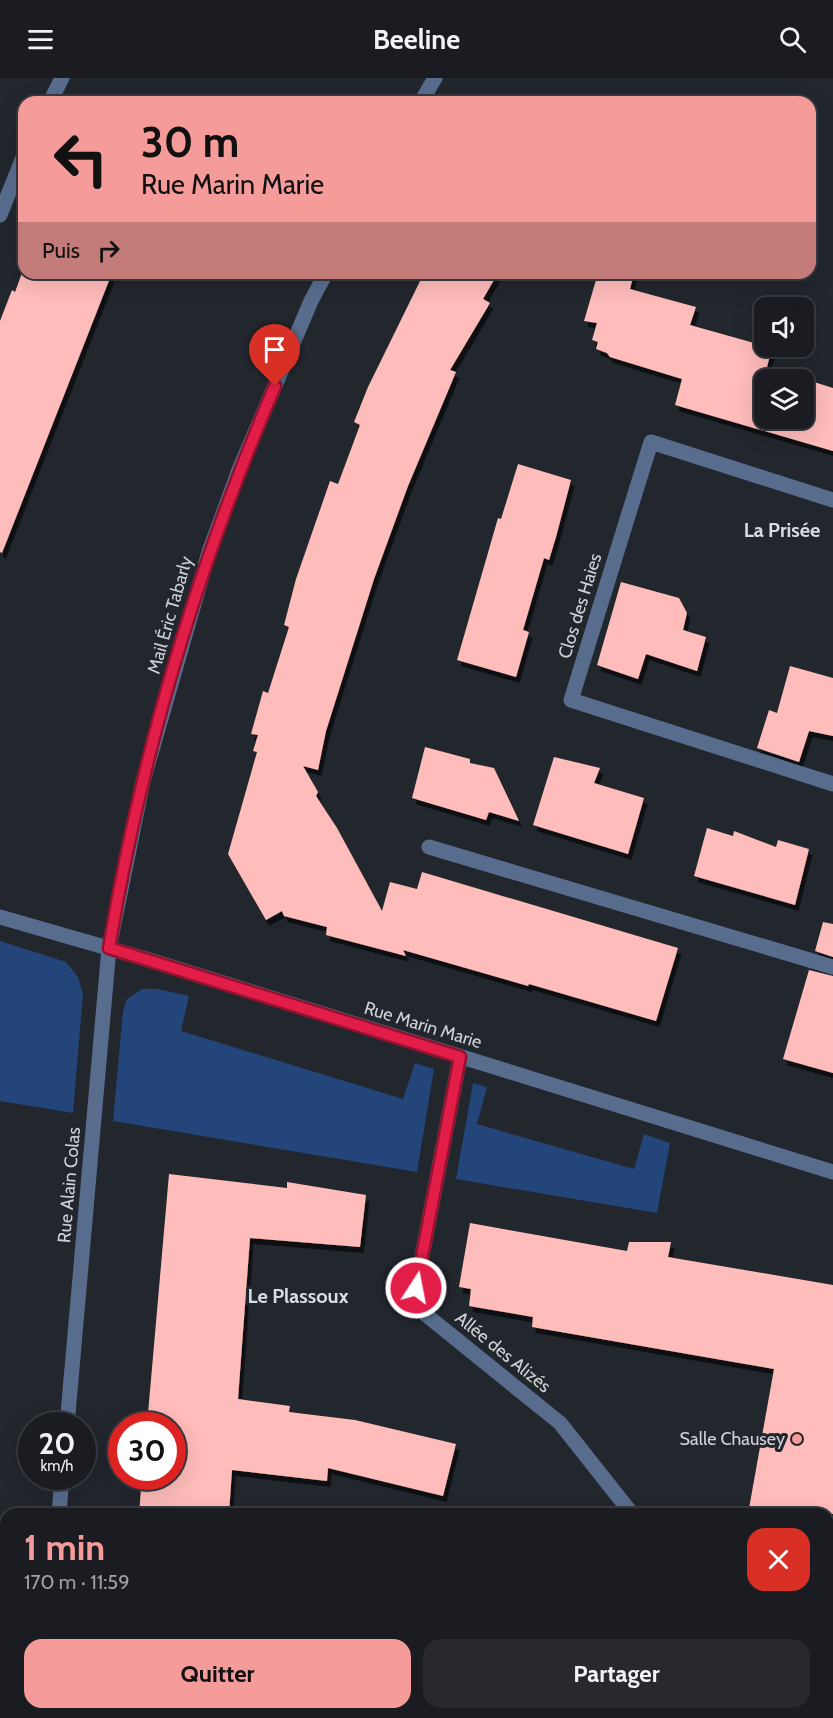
<!DOCTYPE html>
<html lang="fr">
<meta charset="utf-8">
<style>
body{margin:0;font-family:Cabin,sans-serif;background:#27292f;color:#f1f3f6;height:100vh;display:flex;flex-direction:column;font-size:22px;white-space:nowrap}
*{box-sizing:border-box;margin:0}
p{font-size:20px;color:#9fa1a5}
.icon{flex:none;width:33px;height:33px;fill:none;stroke:currentColor;stroke-width:2;stroke-linecap:round;stroke-linejoin:round}
.map{position:relative;flex:1;overflow:hidden}
.panel{position:absolute;left:0px;top:1430px;width:834px;height:212px;display:flex;flex-direction:column;background:#1a1c22;border-radius:18px 18px 0 0;box-shadow:0 6px 24px #0002,0 0 0 2px #383a40}
.panel>*{flex:none}
.top-card{position:absolute;left:18px;top:18px;width:798px;height:183px;border-radius:18px;box-shadow:0 6px 24px #0002,0 0 0 2px #383a40;background:#f59b9a;color:#111;overflow:hidden}
.controls{position:absolute;left:754px;top:219px;display:grid;gap:12px}
.controls a{display:grid;place-items:center;width:60px;height:60px;border-radius:12px;background:#1a1c22;box-shadow:0 6px 24px #0002,0 0 0 2px #383a40;font-size:30px}
.speed{position:absolute;left:18px;top:1334px;display:flex;gap:12px;font-size:30px;font-weight:700;text-align:center}
.speed>*{display:grid;place-content:center;width:78px;height:78px;border-radius:50%;background:#1a1c22;box-shadow:0 6px 24px #0002,0 0 0 2px #383a40;line-height:1}
.speed small{font-size:15px;font-weight:400}
.speed .limit{border:9px solid #d22;background:#fff;color:#111}
.pin{position:absolute;display:grid;place-items:center;width:51px;height:51px;color:#fff;margin:-62px -26px;border-radius:50% 50% 50% 0;rotate:-45deg;box-shadow:0 0 6px #0007}
.pin .icon{rotate:45deg}
.me{position:absolute;width:66px;margin:-33px;rotate:11deg;stroke-linejoin:round;filter:drop-shadow(0 0 4px #0008)}
.turn{display:flex;align-items:center;gap:21px;height:126px;padding:0 24px;font-size:27px}
.turn .icon{width:78px;height:78px;stroke-width:2.5}
.turn b{display:block;font-size:42px;line-height:51px}
.then{display:flex;align-items:center;height:57px;padding:0 24px;background:#0003;gap:12px;font-size:22px}
.round{display:grid;place-items:center;flex:none;width:63px;height:63px;border-radius:18px;background:#27292f}
.overview{display:flex;align-items:center;justify-content:space-between;height:102px;padding:0 24px}
h1{font-size:36px;font-weight:800;line-height:45px;color:#f59b9a}
.button{display:flex;gap:12px;margin-top:auto;padding:12px 24px}
.button a{flex:1;height:69px;border-radius:18px;background:#f59b9a;color:#111;font-size:24px;font-weight:800;line-height:69px;text-align:center}
.button a+a{background:#27292f;color:#f1f3f6}
header{display:flex;justify-content:space-between;align-items:center;height:78px;padding:0 24px;background:#1a1c22;font-size:27px;font-weight:800}
.map>svg:first-child{display:block}
.green{fill:#244579}
.water{fill:#15458c}
.building{fill:#febcba;fill-rule:evenodd;filter:url(#shadow)}
.lines{fill:none;stroke-linecap:round;stroke-linejoin:round}
.minor{stroke:#586d8e;stroke-width:15}
.route-casing{stroke:#92132f;stroke-width:15}
.route{stroke:#e11d48;stroke-width:10}
.poi-dot{fill:#f59b9a;stroke:#22262d;stroke-width:2}
.labels{text-anchor:middle;stroke-width:6;stroke-linejoin:round;paint-order:stroke}
.street-label{font-size:18px;fill:#ced1d5;stroke:#22262d}
.poi-label{font-size:18px;fill:#ced1d5;stroke:#22262d;text-anchor:end}
.neighbourhood-label{font-size:20px;font-weight:bold;fill:#d6dbe4;stroke:#22262d}
</style>
<header><svg class="icon" aria-label="menu" viewBox="0 0 24 24"><path d="M4 6h16M4 12h16M4 18h16"/></svg>Beeline<svg class="icon" aria-label="search" viewBox="0 0 24 24"><circle cx="10" cy="10" r="6"/><path d="M15 15l6 6"/></svg></header>
<div class="map">
<svg width="833" height="1640" viewBox="0 0 833 1640">
<defs>
<filter id="shadow"><feDropShadow dx="3.5" dy="6" stdDeviation="0" flood-color="#0009"/></filter>
</defs>
<rect width="100%" height="100%" fill="#22262d"/>
<!-- green -->
<path class="green" d="M 0,863 L 66,884 L 78,899 L 83,916 L 73,1035 L 0,1023 Z
M 142,911 L 158,911 L 189,918 L 181,953 L 403,1021 L 415,985 L 434,991 L 417,1094 L 113,1043 L 123,933 L 127,921 Z
M 473,1005 L 487,1009 L 477,1046 L 634,1091 L 644,1056 L 670,1065 L 657,1135 L 456,1101 Z"/>
<!-- water -->
<path class="water" d="M 480,1635 L 545,1635 L 556,1637 L 556,1640 L 479,1640 Z"/>
<!-- building -->
<path class="building" d="M 22,195 L 112,195 L 2,475 L 0,474 L 0,243 L 12,212 L 15,214 Z
M 424,195 L 498,195 L 483,221 L 490,225 L 450,292 L 456,294 L 408,408 L 374,501 L 326,653 L 318,692 L 303,688 L 318,714 L 316,718 L 337,750 L 382,833 L 390,804 L 417,811 L 422,794 L 678,870 L 656,943 L 529,906 L 528,908 L 403,872 L 406,878 L 326,857 L 327,849 L 284,838 L 282,833 L 266,842 L 228,776 L 257,674 L 253,673 L 258,657 L 251,656 L 263,613 L 268,615 L 289,549 L 284,547 L 296,501 L 330,403 L 338,406 L 360,347 L 354,344 L 368,309 Z
M 598,195 L 634,195 L 630,211 L 696,229 L 690,247 L 772,270 L 767,289 L 833,310 L 833,373 L 675,327 L 682,301 L 610,279 L 607,275 L 596,271 L 598,264 L 592,262 L 597,245 L 584,243 ZM 765,302 L 804,302 L 804,340 L 765,340 Z
M 518,386 L 571,402 L 556,459 L 549,482 L 544,480 L 523,552 L 529,554 L 516,599 L 457,582 L 498,440 L 501,441 Z
M 621,504 L 679,520 L 687,535 L 683,552 L 706,559 L 697,593 L 646,576 L 638,601 L 597,587 Z
M 790,588 L 833,600 L 833,658 L 809,653 L 799,684 L 757,670 L 769,632 L 777,635 Z
M 425,669 L 470,681 L 470,685 L 494,690 L 519,743 L 489,734 L 486,742 L 412,720 Z
M 554,679 L 600,690 L 594,705 L 644,720 L 628,776 L 533,747 Z
M 707,750 L 733,758 L 734,753 L 776,769 L 778,762 L 809,771 L 795,827 L 694,798 Z
M 823,844 L 833,846 L 833,879 L 815,873 Z
M 809,892 L 833,898 L 833,995 L 783,981 Z
M 169,1096 L 287,1110 L 287,1104 L 366,1117 L 360,1169 L 250,1160 L 238,1321 L 290,1328 L 289,1334 L 355,1342 L 456,1366 L 443,1418 L 328,1390 L 327,1403 L 232,1392 L 229,1436 L 139,1436 L 142,1398 L 172,1398 L 172,1347 L 147,1347 Z
M 470,1145 L 627,1173 L 629,1164 L 671,1164 L 668,1179 L 833,1207 L 833,1436 L 748,1436 L 774,1291 L 532,1249 L 533,1239 L 469,1228 L 471,1211 L 459,1209 Z"/>
<g class="lines">
<!-- minor -->
<path class="minor" d="M 50,24 L 62,0
M 421,24 L 435,0
M 0,137 L 24,77
M 833,422 L 651,364 L 571,622 L 833,706
M 429,769 L 833,889
M 0,839 L 146,881 L 833,1094
M 460,979 L 416,1210 L 425,1236 L 560,1345 L 632,1436
M 67,1347 L 109,870 L 143,703 L 209,474 L 239,392 L 311,223 L 326,195
M 59,1436 L 62,1398
M 828,1565 L 833,1565
M 41,1640 L 42,1635"/>
</g>
<g class="lines">
<defs>
<path id="route" d="M 275,308 C 198,487 141,677 109,870 L 460,979 L 416,1210"/>
</defs>
<!-- route casing -->
<use href="#route" class="route-casing"/>
<!-- route -->
<use href="#route" class="route"/>
</g>
<!-- markers -->
<circle class="poi-dot" cx="797" cy="1361" r="6"/>
<g class="labels">
<!-- street labels -->
<g class="street-label">
<text transform="translate(580 528) rotate(-73)" y="6">Clos des Haies</text>
<text transform="translate(170 537) rotate(-74)" y="6">Mail Éric Tabarly</text>
<text transform="translate(423 947) rotate(17)" y="6">Rue Marin Marie</text>
<text transform="translate(69 1107) rotate(-85)" y="6">Rue Alain Colas</text>
<text transform="translate(503 1274) rotate(39)" y="6">Allée des Alizés</text>
</g>
<!-- poi labels -->
<g class="poi-label">
<text x="785" y="1367">Salle Chausey</text>
</g>
<!-- neighbourhood labels -->
<g class="neighbourhood-label">
<text x="782" y="459">La Prisée</text>
<text x="298" y="1225">Le Plassoux</text>
</g>
</g>
</svg>
<div class="controls">
<a><svg class="icon" aria-label="sound" viewBox="0 0 24 24"><path d="M4 9h4l5-4v14l-5-4H4zM17 9q2 3 0 6"/></svg></a>
<a><svg class="icon" aria-label="layers" viewBox="0 0 24 24"><path d="M12 4l9 5-9 5-9-5zM3 14l9 5 9-5"/></svg></a>
</div>
<div class="speed"><div>20<small>km/h</small></div><div class="limit">30</div></div>
<div class="pin" style="left:275px;top:308px;background:#d93025"><svg class="icon" aria-label="arrive" viewBox="0 0 24 24"><path d="M6 21V4h12l-3 4 3 4H6"/></svg></div>
<svg class="me" style="left:416px;top:1210px" viewBox="-20 -20 40 40"><circle r="17" fill="#e11d48" stroke="#fff" stroke-width="3"/><path d="M0-11L8 9 0 5-8 9z" fill="#fff"/></svg>
<div class="top-card">
<div class="turn"><svg class="icon" aria-label="left" viewBox="0 0 24 24"><path d="M17 20v-9H6M10 6l-5 5 5 5"/></svg><div><b>30 m</b>Rue Marin Marie</div></div>
<div class="then">Puis<svg class="icon" aria-label="right" viewBox="0 0 24 24"><path d="M7 20v-9h11M14 6l5 5-5 5"/></svg></div>
</div>
<section class="panel">
<div class="overview"><div><h1>1 min</h1><p>170 m · 11:59</p></div><a class="round" style="background:#d93025;color:#fff"><svg class="icon" aria-label="close" viewBox="0 0 24 24"><path d="M6 6l12 12M18 6L6 18"/></svg></a></div>
<div class="button"><a>Quitter</a><a>Partager</a></div>
</section>
</div>
